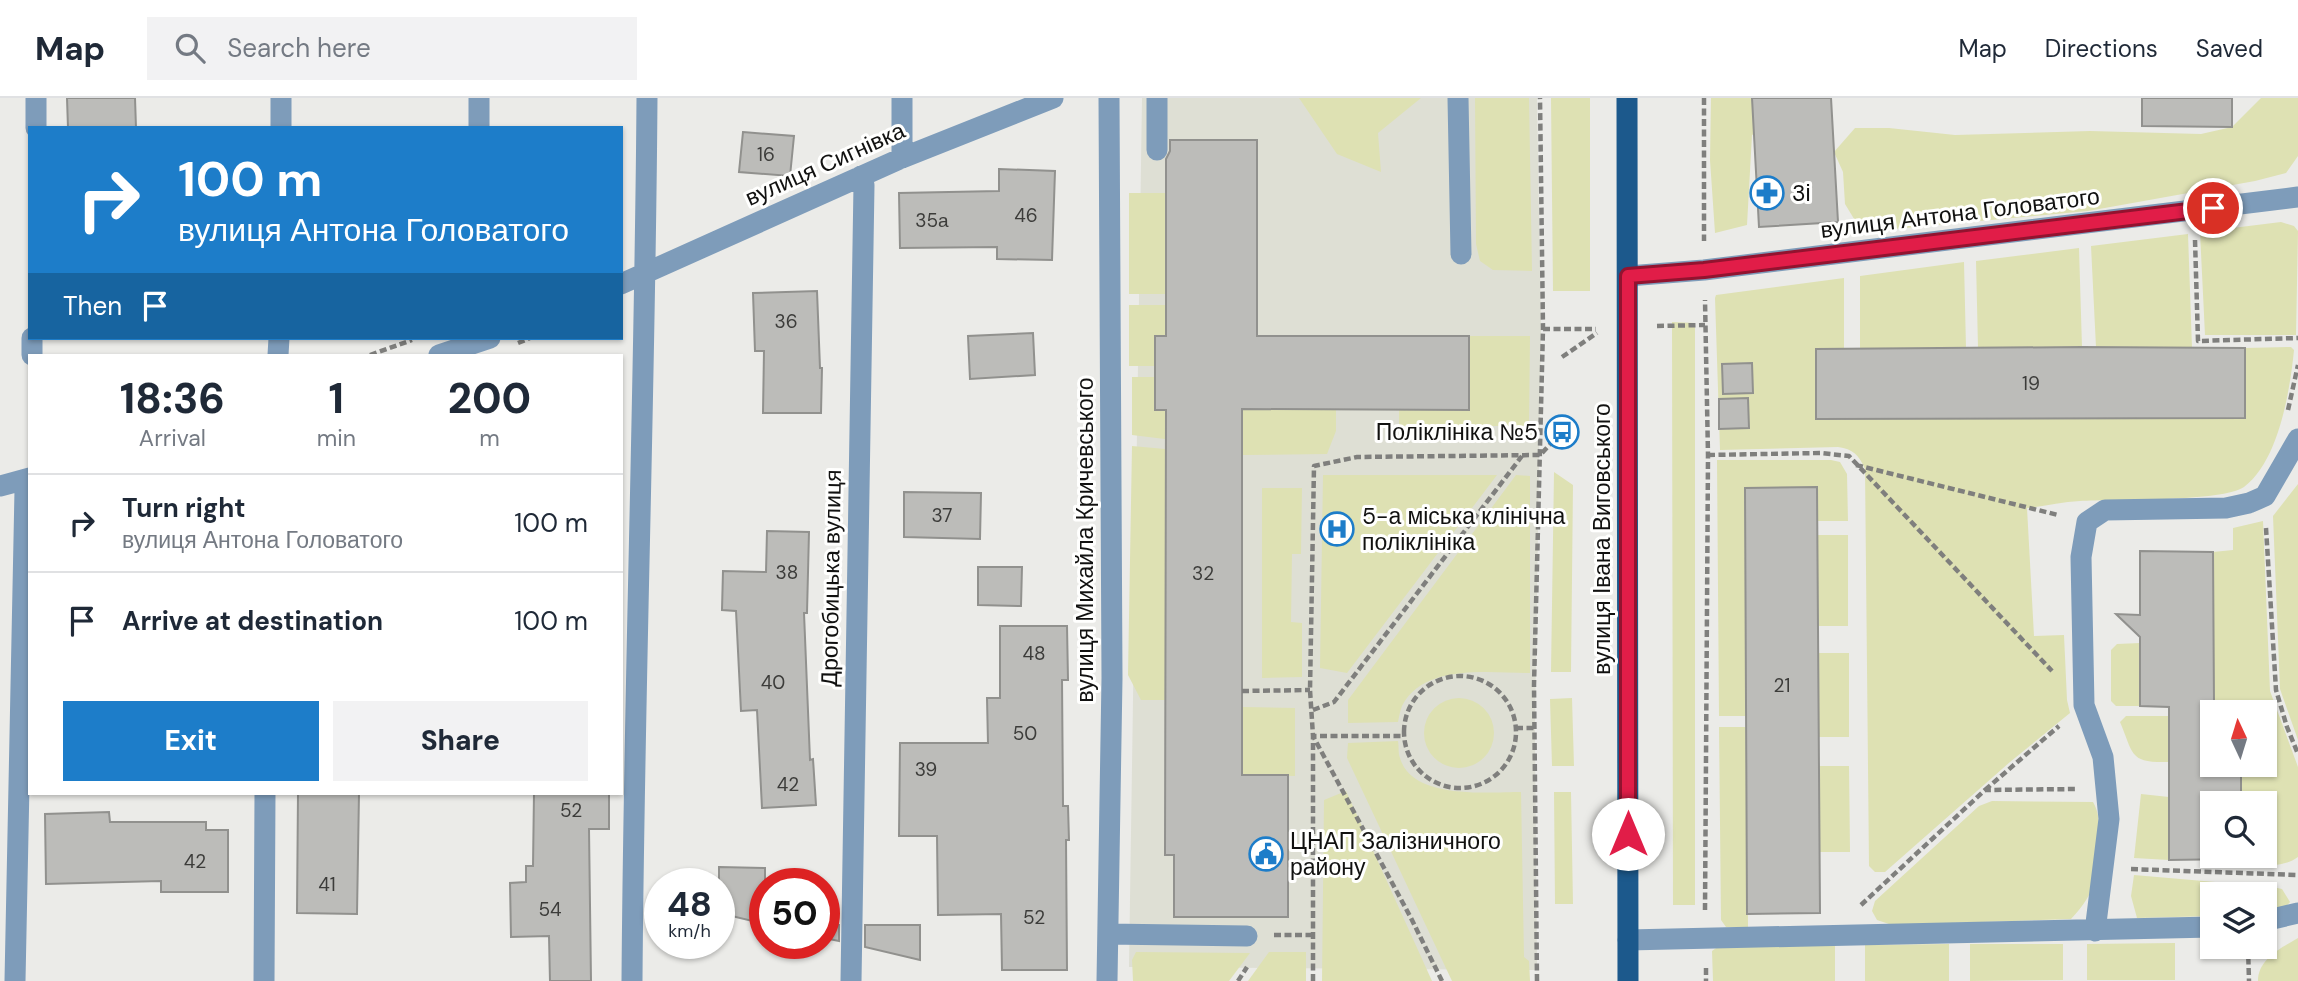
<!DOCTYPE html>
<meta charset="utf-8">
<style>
body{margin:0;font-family:"DM Sans",sans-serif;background:#f2f2f3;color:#1f2937;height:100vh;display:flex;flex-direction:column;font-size:26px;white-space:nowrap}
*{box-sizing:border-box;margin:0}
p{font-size:23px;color:#747a83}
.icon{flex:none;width:38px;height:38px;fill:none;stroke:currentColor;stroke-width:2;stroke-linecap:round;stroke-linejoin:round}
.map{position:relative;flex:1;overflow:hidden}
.side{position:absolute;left:28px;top:256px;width:595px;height:441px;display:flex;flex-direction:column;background:#fff;border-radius:0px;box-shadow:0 2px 5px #0004}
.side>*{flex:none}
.hud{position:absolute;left:28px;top:28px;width:595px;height:214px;border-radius:0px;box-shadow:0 2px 5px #0004;background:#1d7dc9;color:#fff;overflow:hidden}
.needle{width:46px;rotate:356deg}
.buttons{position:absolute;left:2200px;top:602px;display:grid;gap:14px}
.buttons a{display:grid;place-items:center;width:77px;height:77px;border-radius:0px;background:#fff;box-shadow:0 2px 5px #0004;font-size:35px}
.speed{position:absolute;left:644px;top:770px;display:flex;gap:14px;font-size:35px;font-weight:700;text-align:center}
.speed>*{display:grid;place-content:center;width:91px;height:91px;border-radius:50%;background:#fff;box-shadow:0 2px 5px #0004;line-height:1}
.speed small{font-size:18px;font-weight:400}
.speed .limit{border:10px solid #d22;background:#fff;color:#111}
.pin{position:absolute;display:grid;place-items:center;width:60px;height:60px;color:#fff;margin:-30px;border:4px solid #fff;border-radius:50%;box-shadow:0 2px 7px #0007}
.me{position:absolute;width:77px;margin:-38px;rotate:0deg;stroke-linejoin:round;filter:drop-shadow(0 0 5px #0008)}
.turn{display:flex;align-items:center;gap:24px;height:147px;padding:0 35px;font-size:32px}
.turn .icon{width:91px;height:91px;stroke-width:2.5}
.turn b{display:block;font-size:49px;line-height:60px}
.then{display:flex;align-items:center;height:66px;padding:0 35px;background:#0003;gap:14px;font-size:26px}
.eta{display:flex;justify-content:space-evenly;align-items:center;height:119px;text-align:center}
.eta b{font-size:42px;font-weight:800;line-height:49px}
.cta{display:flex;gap:14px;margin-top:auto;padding:14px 35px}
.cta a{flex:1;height:80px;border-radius:0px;background:#1d7dc9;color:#fff;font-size:28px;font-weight:800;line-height:80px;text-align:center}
.cta a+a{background:#f2f2f3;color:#1f2937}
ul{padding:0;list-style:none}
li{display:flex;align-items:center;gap:21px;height:98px;padding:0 35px;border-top:2px solid #e0e1e3}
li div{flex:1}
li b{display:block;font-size:26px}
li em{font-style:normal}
header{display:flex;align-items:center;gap:42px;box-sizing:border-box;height:98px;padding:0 35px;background:#fff;border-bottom:2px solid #e0e1e3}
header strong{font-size:33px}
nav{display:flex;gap:38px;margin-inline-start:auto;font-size:24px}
.search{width:490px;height:63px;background:#f2f2f3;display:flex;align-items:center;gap:18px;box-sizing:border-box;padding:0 24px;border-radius:0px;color:#747a83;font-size:26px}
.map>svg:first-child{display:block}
.built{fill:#dedfd4}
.green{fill:#dee1b3}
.building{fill:#bcbcb9;stroke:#91918e;stroke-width:2}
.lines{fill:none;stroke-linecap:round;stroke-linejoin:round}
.path{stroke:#7f7f7d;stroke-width:4.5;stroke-dasharray:7 3.5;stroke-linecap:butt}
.minor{stroke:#7e9cba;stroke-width:21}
.major{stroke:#1c598c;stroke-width:21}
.route-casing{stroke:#92132f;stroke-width:18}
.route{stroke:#e11d48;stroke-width:12}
.labels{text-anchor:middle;stroke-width:6;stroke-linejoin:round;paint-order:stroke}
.number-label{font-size:19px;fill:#3c3c3a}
.street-label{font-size:23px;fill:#111110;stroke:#fffffe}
.poi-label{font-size:23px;fill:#111110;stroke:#fffffe;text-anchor:start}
</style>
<header>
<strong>Map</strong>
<div class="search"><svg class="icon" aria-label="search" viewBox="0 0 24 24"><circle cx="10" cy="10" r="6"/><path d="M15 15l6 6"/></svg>Search here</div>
<nav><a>Map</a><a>Directions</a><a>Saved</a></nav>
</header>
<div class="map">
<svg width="2298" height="883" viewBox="0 0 2298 883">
<rect width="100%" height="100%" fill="#ebebe8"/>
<!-- built -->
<path class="built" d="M 1142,0 L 1537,0 L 1541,231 L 1535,630 L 1537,872 L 1129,869 Z"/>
<!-- green -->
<path class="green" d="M 1299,0 L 1421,0 L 1378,35 L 1381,74 L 1337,56 Z
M 1475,0 L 1529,0 L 1532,173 L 1493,172 L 1480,163 L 1476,146 Z
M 1551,0 L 1590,0 L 1590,193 L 1553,193 Z
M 1711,0 L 1791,0 L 1790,23 L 1752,37 L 1747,127 L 1715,135 L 1710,62 Z
M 2261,0 L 2298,0 L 2298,58 L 2286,75 L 2255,83 L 2088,113 L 1862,134 L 1845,106 L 1843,74 L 1834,54 L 1855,30 L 1889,30 L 1955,37 L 2090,33 L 2201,36 L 2232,29 Z
M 1129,95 L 1166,95 L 1166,196 L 1129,196 Z
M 2281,124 L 2294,128 L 2298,133 L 2296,237 L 2205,237 L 2200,134 Z
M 2188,136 L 2192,250 L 2096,249 L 2091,148 Z
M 2079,150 L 2082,249 L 1978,250 L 1976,163 Z
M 1964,164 L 1966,250 L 1860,251 L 1860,178 Z
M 1844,180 L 1844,251 L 1816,251 L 1816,321 L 2244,320 L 2245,250 L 2291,249 L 2294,252 C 2290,292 2279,363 2244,389 C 2223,404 2112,401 2080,403 C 2062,404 2045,408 2027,410 L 2034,538 L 2064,537 L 2067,602 L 2070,615 L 2010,664 L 1885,774 L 1875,774 L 1869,768 L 1865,371 C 1859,357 1853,351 1838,349 L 1720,352 L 1715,200 L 1716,197 Z
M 1129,207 L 1166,207 L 1166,238 L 1155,238 L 1155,268 L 1129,268 Z
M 1672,224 L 1695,225 L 1695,807 L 1673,807 Z
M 1469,238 L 1530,238 L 1529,328 L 1399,328 L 1399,312 L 1469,312 Z
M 1132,279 L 1154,279 L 1155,311 L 1165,312 L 1165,341 L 1132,337 Z
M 1242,311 L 1336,312 L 1336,333 L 1327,356 L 1242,357 Z
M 1132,348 L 1165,351 L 1165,602 L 1141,602 L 1128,577 Z
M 1717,362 L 1831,362 L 1840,364 L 1847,376 L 1848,423 L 1817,423 L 1817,389 L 1745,390 L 1746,618 L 1719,618 Z
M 1554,374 L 1573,387 L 1571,574 L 1551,574 Z
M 1323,377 L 1497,377 L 1347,575 L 1320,570 Z
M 1516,377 L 1530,378 L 1530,575 C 1490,575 1424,565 1402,608 C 1400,613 1399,619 1398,624 L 1348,625 L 1348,602 Z
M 2298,386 L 2298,642 L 2280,591 L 2273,418 Z
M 1262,390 L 1302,390 L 1301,456 L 1292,456 L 1291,524 L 1302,525 L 1302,579 L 1262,580 Z
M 2263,423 L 2270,593 L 2298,669 L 2298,759 C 2282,771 2254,768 2235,767 L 2235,758 L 2264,758 L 2264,705 L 2241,705 L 2241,667 L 2264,667 L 2264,614 L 2241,614 L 2241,607 L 2208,606 L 2214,576 L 2213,454 L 2233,452 L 2233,430 Z
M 1817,437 L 1848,437 L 1848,528 L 1817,528 Z
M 2140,545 L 2140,608 L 2116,608 L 2111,603 L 2111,552 L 2117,546 Z
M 1818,555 L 1849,555 L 1849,639 L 1818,639 Z
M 1572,600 L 1574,668 L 1552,668 L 1550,601 Z
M1424 635a35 35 0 1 1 70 0a35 35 0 1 1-70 0Z
M 1242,609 L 1295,610 L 1295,678 L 1242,677 Z
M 2126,618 L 2169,618 L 2169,664 C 2129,665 2134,657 2120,624 Z
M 1719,629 L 1747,629 L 1748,829 L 1726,829 L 1721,822 Z
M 1398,643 C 1399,648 1398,655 1400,660 C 1412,702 1487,694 1521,694 L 1524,859 L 1529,863 L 1530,883 L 1452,883 L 1347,660 L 1348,645 Z
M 1818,668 L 1849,668 L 1850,754 L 1819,754 Z
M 1346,693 L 1432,883 L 1322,883 L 1324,702 Z
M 1554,694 L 1571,694 L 1573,806 L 1555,806 Z
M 2141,696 L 2169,699 L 2169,762 L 2134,760 Z
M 1992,703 L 2093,704 C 2100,716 2099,727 2099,741 C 2098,776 2097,794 2071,821 L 1892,827 L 1877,822 L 1872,813 L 1875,803 L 1979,708 Z
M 2134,777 L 2273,789 L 2282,791 L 2290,804 L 2283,812 L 2265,814 L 2264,796 L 2212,796 L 2212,818 L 2137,820 L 2131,798 Z
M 2298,840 L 2298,883 L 2258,883 C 2258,861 2281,850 2298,840 Z
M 2175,845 L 2175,882 L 2087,882 L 2087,846 Z
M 1949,846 L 1949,883 L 1865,883 L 1865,847 Z
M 1970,846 L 2063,846 L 2063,882 L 1970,883 Z
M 1835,847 L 1835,883 L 1713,883 L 1712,853 L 1719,848 Z
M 1136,854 L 1250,855 L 1229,883 L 1133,883 L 1132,862 Z
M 1269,854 L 1306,854 L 1306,883 L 1248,883 Z"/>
<!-- building -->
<path class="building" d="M 67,0 L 135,0 L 136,30 L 68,30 Z
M 1752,0 L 1831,0 L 1838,124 L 1759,129 Z
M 2142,0 L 2232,0 L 2232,29 L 2142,28 Z
M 743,34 L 794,38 L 790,78 L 739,74 Z
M 1170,42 L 1257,42 L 1257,238 L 1469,238 L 1469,312 L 1242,311 L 1242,677 L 1288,677 L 1288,819 L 1174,819 L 1174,757 L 1165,757 L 1166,312 L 1155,312 L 1155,238 L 1166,238 L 1166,61 L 1170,53 Z
M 999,71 L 1055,73 L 1052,162 L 997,161 L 997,149 L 900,150 L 899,95 L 999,93 Z
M 817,193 L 820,270 L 822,270 L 821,315 L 763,315 L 764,253 L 755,253 L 753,195 Z
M 1033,235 L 1035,277 L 970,281 L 968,238 Z
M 2082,249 L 2245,250 L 2245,320 L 1816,321 L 1816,251 Z
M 1752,265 L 1753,295 L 1723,296 L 1722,266 Z
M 1748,300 L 1749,330 L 1719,331 L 1719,301 Z
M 1817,389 L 1820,815 L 1747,816 L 1745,390 Z
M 904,394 L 981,395 L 980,441 L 904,439 Z
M 767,433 L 809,434 L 807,515 L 804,515 L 810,662 L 813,661 L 816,707 L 762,710 L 757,612 L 741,613 L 736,513 L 722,512 L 723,473 L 766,474 Z
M 2140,453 L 2213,454 L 2214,606 L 2241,606 L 2241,614 L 2212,614 L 2212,667 L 2241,667 L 2241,705 L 2212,705 L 2212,758 L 2235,758 L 2235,761 L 2169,762 L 2169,609 L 2140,608 L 2140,539 L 2116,516 L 2140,517 Z
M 978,469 L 1022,469 L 1021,508 L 978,507 Z
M 1000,528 L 1067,528 L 1068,582 L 1062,582 L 1063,708 L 1068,708 L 1069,742 L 1066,742 L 1067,872 L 1002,872 L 1001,816 L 938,817 L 937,738 L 899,738 L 900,645 L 988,645 L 987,600 L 1000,600 Z
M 298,695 L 359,695 L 357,816 L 297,815 Z
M 534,695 L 609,695 L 609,731 L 589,731 L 591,883 L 550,883 L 549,838 L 511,839 L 510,785 L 526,784 L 526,768 L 533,768 Z
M 109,714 L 110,724 L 206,724 L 206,732 L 228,732 L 228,794 L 161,794 L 161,783 L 46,786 L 45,716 Z
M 719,769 L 765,770 L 765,826 L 719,815 Z
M 825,827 L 839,827 L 839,843 L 824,840 Z
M 865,827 L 920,827 L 920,862 L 865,849 Z"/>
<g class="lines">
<!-- path -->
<path class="path" d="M 1704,0 L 1704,143
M 2195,142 L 2198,243 L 2298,240
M 1657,228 L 1705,227
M 1543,231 L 1596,231
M 518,245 L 530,240
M 370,257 L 412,242
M 1562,259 L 1597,235
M 2288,312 L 2298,267
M 1708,357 L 1820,355 L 1849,358 L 2052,573
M 1856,367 L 2058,417
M 2266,430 L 2276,592 L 2287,629 L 2298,656
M1404 634a56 56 0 1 1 112 0a56 56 0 1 1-112 0Z
M 1242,593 L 1310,592
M 1313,612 L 1334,604 L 1522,358
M 1516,630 L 1535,630
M 1985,692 L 2059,628
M 1288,767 L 1312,767
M 2131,771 L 2298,777
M 1861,807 L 1985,692 L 2077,691
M 1705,812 L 1708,357 L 1705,202
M 1274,837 L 1312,837
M 2248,849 L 2249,883
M 1706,870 L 1706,883
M 1238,883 L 1247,869
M 1313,883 L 1313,638 L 1403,638
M 1442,883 L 1411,820 L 1313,638 L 1310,592 L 1314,368 L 1357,359 L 1540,357 L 1562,334
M 1537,883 L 1534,587 L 1543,231 L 1540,0"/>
<!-- minor -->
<path class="minor" d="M 1458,0 L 1461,156
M 36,30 L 36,0
M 281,30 L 281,0
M 479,30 L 479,0
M 1157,52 L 1157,0
M 902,60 L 902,0
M 1628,178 L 1704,172 L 2298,99
M 621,186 L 902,60 L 1053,0
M 32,257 L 32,240
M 278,257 L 279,240
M 439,257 L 490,240
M 0,388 L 30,380
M 2264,823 L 2298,815
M 2095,833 L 2109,721 L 2103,659 L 2084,607 L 2081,459 L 2087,424 L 2105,412 L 2226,410 L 2249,405 L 2265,398 L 2298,341
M 1108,836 L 1247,838
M 1628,842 L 2212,829
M 15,883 L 25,392 L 30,381
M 264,883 L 265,695
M 632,883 C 634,589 645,294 647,0
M 851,883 L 864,87 L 861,78
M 1107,883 L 1112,580 L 1109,0"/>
<!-- major -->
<path class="major" d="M 1627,0 L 1628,883"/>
</g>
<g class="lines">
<defs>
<path id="route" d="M 1628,736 L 1628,178 L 1704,172 L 2213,110"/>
</defs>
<!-- route casing -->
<use href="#route" class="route-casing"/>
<!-- route -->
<use href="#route" class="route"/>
</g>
<!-- icons -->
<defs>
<symbol id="pharmacy-ring" viewBox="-11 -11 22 22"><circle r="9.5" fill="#fffffe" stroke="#1d7dc9" stroke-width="1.5"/><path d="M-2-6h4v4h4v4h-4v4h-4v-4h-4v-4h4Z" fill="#1d7dc9"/></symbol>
<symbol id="bus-ring" viewBox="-11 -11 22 22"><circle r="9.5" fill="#fffffe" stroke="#1d7dc9" stroke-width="1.5"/><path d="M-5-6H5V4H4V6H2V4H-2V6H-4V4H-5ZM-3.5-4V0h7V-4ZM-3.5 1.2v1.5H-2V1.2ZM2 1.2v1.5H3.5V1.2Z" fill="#1d7dc9"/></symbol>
<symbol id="hospital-ring" viewBox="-11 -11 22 22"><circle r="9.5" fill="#fffffe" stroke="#1d7dc9" stroke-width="1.5"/><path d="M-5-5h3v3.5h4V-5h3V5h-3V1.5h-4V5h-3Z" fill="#1d7dc9"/></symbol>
<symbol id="civic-ring" viewBox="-11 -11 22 22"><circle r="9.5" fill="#fffffe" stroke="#1d7dc9" stroke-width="1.5"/><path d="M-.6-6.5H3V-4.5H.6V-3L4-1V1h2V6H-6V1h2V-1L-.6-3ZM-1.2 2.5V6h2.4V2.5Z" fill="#1d7dc9"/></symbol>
</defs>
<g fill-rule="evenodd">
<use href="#pharmacy-ring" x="1748" y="76" width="38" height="38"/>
<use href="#bus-ring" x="1543" y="315" width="38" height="38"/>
<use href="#hospital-ring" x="1318" y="412" width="38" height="38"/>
<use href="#civic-ring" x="1247" y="737" width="38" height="38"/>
</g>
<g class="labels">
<!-- number labels -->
<g class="number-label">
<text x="766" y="63">16</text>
<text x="1026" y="124">46</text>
<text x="932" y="129">35а</text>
<text x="786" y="230">36</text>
<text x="2031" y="292">19</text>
<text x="942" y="424">37</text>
<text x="787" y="481">38</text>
<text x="1203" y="482">32</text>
<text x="1034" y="562">48</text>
<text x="773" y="591">40</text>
<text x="1782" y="594">21</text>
<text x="1025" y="642">50</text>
<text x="926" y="678">39</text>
<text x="788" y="693">42</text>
<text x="571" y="719">52</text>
<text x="195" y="770">42</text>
<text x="327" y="793">41</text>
<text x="550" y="818">54</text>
<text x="1034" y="826">52</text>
</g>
<!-- street labels -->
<g class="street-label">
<text transform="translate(825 66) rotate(-24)" y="8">вулиця Сигнівка</text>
<text transform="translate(1960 115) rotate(-7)" y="8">вулиця Антона Головатого</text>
<text transform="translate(1602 441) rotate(-90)" y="8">вулиця Івана Виговського</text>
<text transform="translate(1085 442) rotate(-90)" y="8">вулиця Михайла Кричевського</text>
<text transform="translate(831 480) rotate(-89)" y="8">Дрогобицька вулиця</text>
</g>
<!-- poi labels -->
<g class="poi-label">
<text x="1792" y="103">3і</text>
<text x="1538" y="342" text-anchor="end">Поліклініка №5</text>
<text x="1362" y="426">5-а міська клінічна<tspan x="1362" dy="26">поліклініка</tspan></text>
<text x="1290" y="751">ЦНАП Залізничного<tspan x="1290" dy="26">району</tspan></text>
</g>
</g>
</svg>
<div class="buttons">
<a><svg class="needle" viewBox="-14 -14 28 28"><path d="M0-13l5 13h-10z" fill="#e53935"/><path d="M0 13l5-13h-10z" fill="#747a83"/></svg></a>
<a><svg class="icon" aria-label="search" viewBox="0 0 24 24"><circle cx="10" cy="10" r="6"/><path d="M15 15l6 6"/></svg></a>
<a><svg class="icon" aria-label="layers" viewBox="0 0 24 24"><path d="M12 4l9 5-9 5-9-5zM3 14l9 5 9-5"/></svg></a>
</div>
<div class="speed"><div>48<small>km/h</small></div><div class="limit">50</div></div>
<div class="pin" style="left:2213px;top:110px;background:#d93025"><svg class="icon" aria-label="arrive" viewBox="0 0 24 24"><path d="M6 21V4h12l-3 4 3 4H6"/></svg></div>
<svg class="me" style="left:1628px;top:736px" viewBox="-20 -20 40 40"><circle r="19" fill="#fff"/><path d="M0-13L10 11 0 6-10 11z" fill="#e11d48"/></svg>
<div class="hud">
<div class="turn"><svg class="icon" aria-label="right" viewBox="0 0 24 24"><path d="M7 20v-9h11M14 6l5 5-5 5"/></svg><div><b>100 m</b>вулиця Антона Головатого</div></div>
<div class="then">Then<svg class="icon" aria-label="arrive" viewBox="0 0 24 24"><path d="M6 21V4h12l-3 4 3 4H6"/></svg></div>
</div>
<section class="side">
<div class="eta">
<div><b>18:36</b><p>Arrival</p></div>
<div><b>1</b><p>min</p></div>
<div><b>200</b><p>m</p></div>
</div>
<ul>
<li><svg class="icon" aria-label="right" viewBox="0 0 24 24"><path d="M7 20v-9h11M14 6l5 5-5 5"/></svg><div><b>Turn right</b><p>вулиця Антона Головатого</p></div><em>100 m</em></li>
<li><svg class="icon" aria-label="arrive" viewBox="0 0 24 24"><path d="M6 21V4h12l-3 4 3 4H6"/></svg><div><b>Arrive at destination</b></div><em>100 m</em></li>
</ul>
<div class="cta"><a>Exit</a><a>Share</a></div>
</section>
</div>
